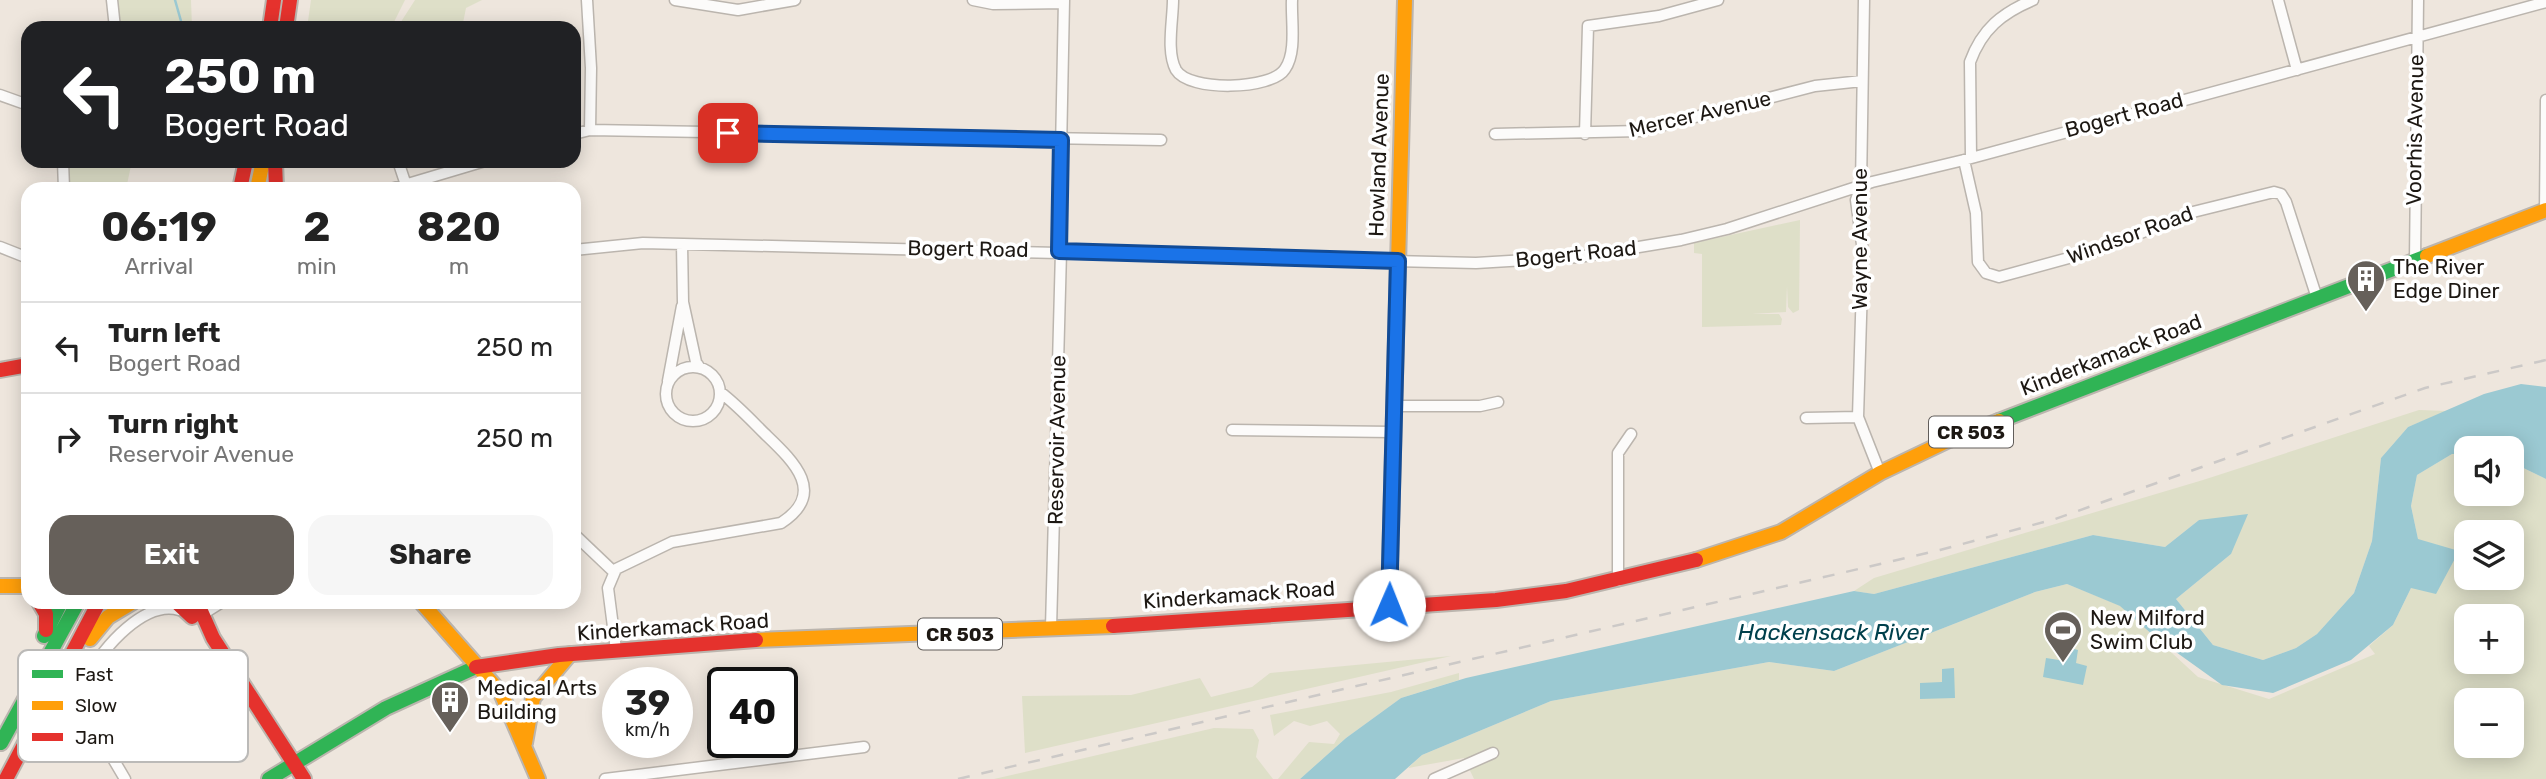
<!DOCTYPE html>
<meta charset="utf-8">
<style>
body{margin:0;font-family:Rubik,sans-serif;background:#f6f6f6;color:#222;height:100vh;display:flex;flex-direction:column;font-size:26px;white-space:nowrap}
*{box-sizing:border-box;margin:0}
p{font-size:23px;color:#767676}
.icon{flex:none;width:38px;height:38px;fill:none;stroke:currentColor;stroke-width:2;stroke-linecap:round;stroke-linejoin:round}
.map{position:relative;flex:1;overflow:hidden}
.sheet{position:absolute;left:21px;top:182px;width:560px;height:427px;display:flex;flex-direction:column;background:#fff;border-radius:21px;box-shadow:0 4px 18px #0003}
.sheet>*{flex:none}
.hud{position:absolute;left:21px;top:21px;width:560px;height:147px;border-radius:21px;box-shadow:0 4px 18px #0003;background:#202124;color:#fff;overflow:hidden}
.fabs{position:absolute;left:2454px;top:436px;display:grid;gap:14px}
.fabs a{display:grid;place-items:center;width:70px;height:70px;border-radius:14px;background:#fff;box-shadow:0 4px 18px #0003;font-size:35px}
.speed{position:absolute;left:602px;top:667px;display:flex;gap:14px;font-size:35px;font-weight:700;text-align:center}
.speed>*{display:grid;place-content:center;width:91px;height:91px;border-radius:50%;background:#fff;box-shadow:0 4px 18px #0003;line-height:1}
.speed small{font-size:18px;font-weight:400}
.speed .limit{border:4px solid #111;border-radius:10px;background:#fff;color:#111}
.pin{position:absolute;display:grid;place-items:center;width:60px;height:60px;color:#fff;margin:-30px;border-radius:14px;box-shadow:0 4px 10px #0006}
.me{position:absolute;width:77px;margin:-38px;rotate:1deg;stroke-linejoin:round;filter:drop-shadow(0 0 5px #0008)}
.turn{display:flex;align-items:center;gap:24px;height:147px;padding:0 28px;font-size:32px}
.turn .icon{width:91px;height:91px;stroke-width:2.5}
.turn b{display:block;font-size:49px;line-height:60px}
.eta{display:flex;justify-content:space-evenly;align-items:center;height:119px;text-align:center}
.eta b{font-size:42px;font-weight:700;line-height:49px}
.action{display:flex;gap:14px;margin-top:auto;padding:14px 28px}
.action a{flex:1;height:80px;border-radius:21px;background:#66605a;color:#fff;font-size:28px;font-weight:700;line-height:80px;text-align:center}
.action a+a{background:#f6f6f6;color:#222}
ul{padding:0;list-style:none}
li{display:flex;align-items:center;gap:21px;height:91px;padding:0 28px;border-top:2px solid #e0e0e0}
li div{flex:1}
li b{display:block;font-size:26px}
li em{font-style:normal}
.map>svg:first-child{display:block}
.green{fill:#dedfc8;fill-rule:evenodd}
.water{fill:#9bc9d2}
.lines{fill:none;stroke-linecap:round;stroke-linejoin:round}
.stream{stroke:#9bc9d2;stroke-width:2.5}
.street-casing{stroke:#bbb5ae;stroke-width:13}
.fast-casing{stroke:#bbb5ae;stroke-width:18}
.slow-casing{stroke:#bbb5ae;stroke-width:18}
.jam-casing{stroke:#bbb5ae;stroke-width:18}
.street{stroke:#fcfbfa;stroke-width:10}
.fast{stroke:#30b455;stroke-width:14}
.slow{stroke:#ff9f0a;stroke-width:14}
.jam{stroke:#e5322d;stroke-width:14}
.rail{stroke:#ccc9c7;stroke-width:2.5;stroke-dasharray:12 12;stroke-linecap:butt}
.route-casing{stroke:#114b97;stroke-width:18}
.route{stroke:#1a73e8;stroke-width:12}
.labels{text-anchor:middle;stroke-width:7;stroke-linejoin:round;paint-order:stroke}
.shield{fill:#fff;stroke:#615d5a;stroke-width:2}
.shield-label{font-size:19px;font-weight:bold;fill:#1d1813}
.street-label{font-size:21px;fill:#1d1813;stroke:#fff}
.poi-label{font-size:21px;fill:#1d1813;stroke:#fff;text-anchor:start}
.water-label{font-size:23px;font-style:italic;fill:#00404c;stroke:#fff}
.key{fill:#fff;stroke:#bbbab8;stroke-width:2}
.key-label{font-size:19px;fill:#1d1813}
</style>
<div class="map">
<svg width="2546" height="779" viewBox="0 0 2546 779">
<rect width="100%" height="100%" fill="#eee6dd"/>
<!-- green -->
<path class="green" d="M 112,0 L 191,0 L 192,28 L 115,28 Z
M 311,0 L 405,0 L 391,28 L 307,28 Z
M 415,0 L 482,0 L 466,8 L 462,28 L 397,28 Z
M 66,161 L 132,161 L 126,189 L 66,189 Z
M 1800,220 L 1799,310 L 1793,313 L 1788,307 L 1787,286 L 1786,312 L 1752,314 L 1779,314 L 1782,319 L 1781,325 L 1702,327 L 1702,254 L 1694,253 L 1694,243 Z
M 2419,410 L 2447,411 L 2408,427 L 2381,458 L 2372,541 L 2354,593 L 2317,634 L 2296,648 L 2263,660 L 2213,645 L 2176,599 L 2231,554 L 2199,520 L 2165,547 L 2093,535 L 1874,594 L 1854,591 L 1874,578 L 2203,480 Z
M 2452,454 L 2466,454 L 2466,494 L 2511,494 L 2511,462 L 2546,479 L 2546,779 L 1474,779 L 1464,758 L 1408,768 L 1422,755 L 1551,701 L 1769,662 L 1834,671 L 2035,592 L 2067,584 L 2121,606 L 2198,677 L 2269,699 L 2375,654 L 2369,646 L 2393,625 L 2411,588 L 2418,539 L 2411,506 L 2417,475 ZM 2466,532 L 2511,532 L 2511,578 L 2466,578 ZM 2466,616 L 2511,616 L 2511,662 L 2466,662 ZM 2466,700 L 2511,700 L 2511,746 L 2466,746 Z
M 1451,656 L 1025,753 L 1022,696 L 1131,695 L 1200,678 L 1211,697 L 1252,687 L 1270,673 Z
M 1459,673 L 1459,680 L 1401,698 L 1346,738 L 1300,779 L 1278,779 L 1309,742 L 1334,744 L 1340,734 L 1327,721 L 1310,726 L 1294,721 L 1274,736 L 1270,715 L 1391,692 Z
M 1214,728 L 1253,729 L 1259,740 L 1256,757 L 1273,779 L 994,779 Z"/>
<!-- water -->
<path class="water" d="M 2521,384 L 2546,387 L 2546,479 L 2511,462 L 2511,448 L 2466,448 L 2466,454 L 2452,454 L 2417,475 L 2411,506 L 2418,539 L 2459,551 L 2436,594 L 2411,588 L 2393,625 L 2351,660 L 2273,693 L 2222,685 L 2155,637 L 2120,606 L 2067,584 L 2035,592 L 1834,671 L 1769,662 L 1551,701 L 1422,755 L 1395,779 L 1300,779 L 1346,738 L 1401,698 L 1466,678 L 1854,591 L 1874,594 L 2093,535 L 2165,547 L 2199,520 L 2248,514 L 2231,554 L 2176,599 L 2213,645 L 2263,660 L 2296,648 L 2317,634 L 2354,593 L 2372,541 L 2381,458 L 2408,427 L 2484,394 Z
M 2062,646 L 2078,650 L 2076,663 L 2087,666 L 2083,685 L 2043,677 L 2046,658 L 2059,660 Z
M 1954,668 L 1955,698 L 1920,699 L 1920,683 L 1942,682 L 1942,669 Z"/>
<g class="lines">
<!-- stream -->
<path class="stream" d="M 175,0 L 183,28"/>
<defs>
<path id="street" d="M 112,0 L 115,28
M 587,0 L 591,68 L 590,130
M 675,0 L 738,10 L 795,0
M 973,0 L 993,4 L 1064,3
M 1173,0 C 1173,20 1166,52 1176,70 C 1189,92 1272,90 1285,69 C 1297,52 1291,20 1292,0
M 1864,0 L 1861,186 L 1856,200 L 1863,252 L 1858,417 L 1880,473
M 2278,0 L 2297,70
M 0,95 L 28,105
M 574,134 L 590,130 L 1161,140
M 1495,134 L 1641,131 L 1815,86 L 1862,81
M 1585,134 L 1588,26 L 1659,16 L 1718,0
M 1971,158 L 1970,62 C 1982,29 2002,13 2033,0
M 1964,160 L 1976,213 L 1978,262 L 1986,273 L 1999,277 L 2098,250 L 2193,212 L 2274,192 L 2281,194 L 2286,202 L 2317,298
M 63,161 L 64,189
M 398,161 L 407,188
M 391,189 L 485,161
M 2545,211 L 2546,100
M 682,244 L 683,302 L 696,362 L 700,368
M 0,247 L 28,258
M 574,250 L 643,243 L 1476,263 L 1579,257 L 1681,240 L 1727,229 L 1872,182 L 1964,160 L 2546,2
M 1059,251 L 1064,0
M 2415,260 L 2418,0
M666 394a27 27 0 1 1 54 0a27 27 0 1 1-54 0Z
M 668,381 L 682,306
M 1394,406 L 1480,406 L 1498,402
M 1806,418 L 1858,417
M 1232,430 L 1393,432
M 574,534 L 614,572
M 1618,581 L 1618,453 L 1631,434
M 203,614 L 222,602
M 1051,628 L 1061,251
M 616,650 L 608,588 L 616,569 L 672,542 L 781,523 C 829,492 791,459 764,433 C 750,419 736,404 720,392
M 125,779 L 86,713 C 84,700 83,687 89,675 C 103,647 145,600 179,610
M 605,779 L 864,747
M 1434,779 L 1493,753"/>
<path id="fast" d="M 1999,421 L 2427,256
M 44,636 L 61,602
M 1,743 L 78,602
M 269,779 L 386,708 L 476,667"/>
<path id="slow" d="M 257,189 L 263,161
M 2427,256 L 2546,210
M 1696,560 L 1781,532 L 1880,473 L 1949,440 L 1999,421
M 0,586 L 28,586
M 421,602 L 501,693 L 538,779
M 1389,605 L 1405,0
M 90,639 L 108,617 L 133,602
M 756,640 L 1113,626
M 525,743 L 533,698 L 570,654"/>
<path id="jam" d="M 270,28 L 274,0
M 286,28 L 290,0
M 275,161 L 276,189
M 240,189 L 246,161
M 0,370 L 28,365
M 39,602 L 46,614 L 46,630
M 176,602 L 192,617
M 197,602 L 213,638 L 304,779
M 1113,626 L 1496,600 L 1566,591 L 1696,560
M 476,667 L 559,655 L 756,640
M 6,779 L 99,602"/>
</defs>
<!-- street casing -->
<use href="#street" class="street-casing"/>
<!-- fast casing -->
<use href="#fast" class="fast-casing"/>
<!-- slow casing -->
<use href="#slow" class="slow-casing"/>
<!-- jam casing -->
<use href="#jam" class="jam-casing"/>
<!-- street -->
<use href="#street" class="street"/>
<!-- fast -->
<use href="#fast" class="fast"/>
<!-- slow -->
<use href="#slow" class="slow"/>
<!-- jam -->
<use href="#jam" class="jam"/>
<!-- rail -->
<path class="rail" d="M 958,779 L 1940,550 L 2055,519 L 2425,388 L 2546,360"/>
</g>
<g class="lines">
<defs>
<path id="route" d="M 728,133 L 1061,140 L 1059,251 L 1398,261 L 1389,605"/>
</defs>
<!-- route casing -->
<use href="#route" class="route-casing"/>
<!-- route -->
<use href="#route" class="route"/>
</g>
<!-- icons -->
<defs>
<symbol id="building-pin" viewBox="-11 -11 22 30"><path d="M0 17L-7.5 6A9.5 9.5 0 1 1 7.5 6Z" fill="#66605a" stroke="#fff"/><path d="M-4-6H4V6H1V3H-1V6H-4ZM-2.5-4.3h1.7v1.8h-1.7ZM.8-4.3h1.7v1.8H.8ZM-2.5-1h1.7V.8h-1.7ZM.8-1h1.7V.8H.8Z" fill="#fff"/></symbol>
<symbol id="stadium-pin" viewBox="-11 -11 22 30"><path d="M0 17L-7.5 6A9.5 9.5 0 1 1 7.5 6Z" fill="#66605a" stroke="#fff"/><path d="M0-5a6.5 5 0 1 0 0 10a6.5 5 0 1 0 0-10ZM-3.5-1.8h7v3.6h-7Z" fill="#fff"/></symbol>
</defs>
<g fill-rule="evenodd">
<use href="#building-pin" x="2344" y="257" width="44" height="60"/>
<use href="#stadium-pin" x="2041" y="608" width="44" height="60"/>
<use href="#building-pin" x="428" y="678" width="44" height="60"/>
</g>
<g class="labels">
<!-- shield labels -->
<g class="shield">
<rect x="1929" y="416.5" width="84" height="31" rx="5"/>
<rect x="918" y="618.5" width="84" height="31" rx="5"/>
</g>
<g class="shield-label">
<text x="1971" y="439">CR 503</text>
<text x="960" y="641">CR 503</text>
</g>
<!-- street labels -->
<g class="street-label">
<text transform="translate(1700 114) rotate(-13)" y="7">Mercer Avenue</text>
<text transform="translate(2124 115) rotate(-15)" y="7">Bogert Road</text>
<text transform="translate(2415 130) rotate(-89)" y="7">Voorhis Avenue</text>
<text transform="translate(1379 155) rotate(-88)" y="7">Howland Avenue</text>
<text transform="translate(2130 235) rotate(-20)" y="7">Windsor Road</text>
<text transform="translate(1860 239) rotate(-90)" y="7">Wayne Avenue</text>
<text transform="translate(968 249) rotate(1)" y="7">Bogert Road</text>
<text transform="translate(1576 254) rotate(-6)" y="7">Bogert Road</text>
<text transform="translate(2111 355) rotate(-21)" y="7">Kinderkamack Road</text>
<text transform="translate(1057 440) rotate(-89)" y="7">Reservoir Avenue</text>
<text transform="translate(1239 595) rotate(-4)" y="7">Kinderkamack Road</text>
<text transform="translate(673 627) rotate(-4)" y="7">Kinderkamack Road</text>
</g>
<!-- poi labels -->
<g class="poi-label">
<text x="2393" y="274">The River<tspan x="2393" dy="24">Edge Diner</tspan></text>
<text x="2090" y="625">New Milford<tspan x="2090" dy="24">Swim Club</tspan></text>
<text x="477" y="695">Medical Arts<tspan x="477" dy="24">Building</tspan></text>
</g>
<!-- water labels -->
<g class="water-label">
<text x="1833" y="640">Hackensack River</text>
</g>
</g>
<!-- legend -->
<rect x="18" y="650" width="230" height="112" rx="10" class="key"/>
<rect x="32" y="670" width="31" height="8" fill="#30b455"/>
<rect x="32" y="701" width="31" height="9" fill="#ff9f0a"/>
<rect x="32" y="733" width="31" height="8" fill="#e5322d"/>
<g class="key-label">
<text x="75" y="681">Fast</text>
<text x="75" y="712">Slow</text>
<text x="75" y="744">Jam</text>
</g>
</svg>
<div class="fabs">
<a><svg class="icon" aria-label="sound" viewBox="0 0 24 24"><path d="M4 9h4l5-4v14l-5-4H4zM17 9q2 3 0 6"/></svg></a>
<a><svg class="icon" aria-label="layers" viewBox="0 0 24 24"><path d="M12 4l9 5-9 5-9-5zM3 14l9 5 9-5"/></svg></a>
<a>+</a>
<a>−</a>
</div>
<div class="speed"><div>39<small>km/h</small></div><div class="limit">40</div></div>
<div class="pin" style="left:728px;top:133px;background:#d93025"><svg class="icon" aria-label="arrive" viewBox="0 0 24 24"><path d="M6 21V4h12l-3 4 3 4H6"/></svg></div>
<svg class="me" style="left:1389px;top:605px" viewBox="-20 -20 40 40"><circle r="19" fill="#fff"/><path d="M0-13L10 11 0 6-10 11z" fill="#1a73e8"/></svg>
<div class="hud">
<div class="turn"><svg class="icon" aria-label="left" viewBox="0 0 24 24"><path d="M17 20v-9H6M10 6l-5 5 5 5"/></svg><div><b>250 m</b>Bogert Road</div></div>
</div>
<section class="sheet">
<div class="eta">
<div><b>06:19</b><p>Arrival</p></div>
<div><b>2</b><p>min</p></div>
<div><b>820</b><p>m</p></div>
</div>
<ul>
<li><svg class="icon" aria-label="left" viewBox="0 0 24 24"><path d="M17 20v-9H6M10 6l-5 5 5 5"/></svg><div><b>Turn left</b><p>Bogert Road</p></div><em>250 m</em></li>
<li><svg class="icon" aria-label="right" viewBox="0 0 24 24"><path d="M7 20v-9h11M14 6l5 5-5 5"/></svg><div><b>Turn right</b><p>Reservoir Avenue</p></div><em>250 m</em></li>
</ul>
<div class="action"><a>Exit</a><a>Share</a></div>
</section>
</div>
